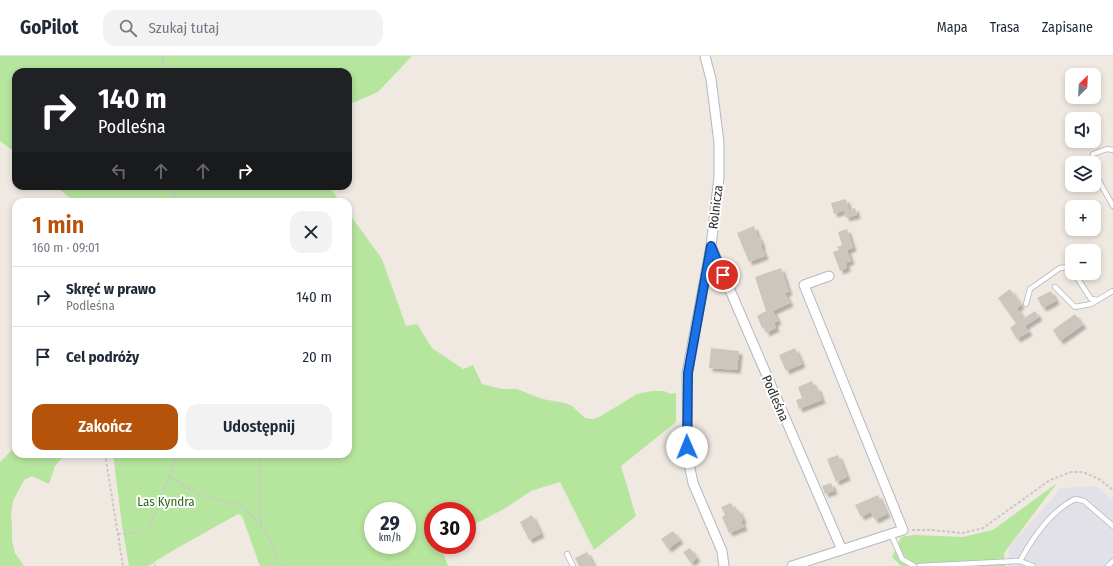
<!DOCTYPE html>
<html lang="pl">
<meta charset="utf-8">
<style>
body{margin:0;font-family:"Fira Sans Condensed",sans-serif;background:#f2f2f3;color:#1f2937;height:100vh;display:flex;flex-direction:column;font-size:15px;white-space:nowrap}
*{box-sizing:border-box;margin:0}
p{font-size:13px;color:#747a83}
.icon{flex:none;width:22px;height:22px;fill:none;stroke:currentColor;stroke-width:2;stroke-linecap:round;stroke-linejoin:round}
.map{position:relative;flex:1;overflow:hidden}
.side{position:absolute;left:12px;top:142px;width:340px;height:260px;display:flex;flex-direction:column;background:#fff;border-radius:12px;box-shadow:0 2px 6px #0003}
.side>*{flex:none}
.hud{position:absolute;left:12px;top:12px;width:340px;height:122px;border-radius:12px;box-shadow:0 2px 6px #0003;background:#202124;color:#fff;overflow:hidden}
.needle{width:26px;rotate:24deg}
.controls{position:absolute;left:1065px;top:12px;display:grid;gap:8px}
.controls a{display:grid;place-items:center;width:36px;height:36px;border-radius:8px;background:#fff;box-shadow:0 2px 6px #0003;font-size:20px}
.speed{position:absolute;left:364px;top:446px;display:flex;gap:8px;font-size:20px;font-weight:700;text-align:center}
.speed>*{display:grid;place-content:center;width:52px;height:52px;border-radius:50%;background:#fff;box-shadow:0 2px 6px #0003;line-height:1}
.speed small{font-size:10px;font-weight:400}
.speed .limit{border:6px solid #d22;background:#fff;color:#111}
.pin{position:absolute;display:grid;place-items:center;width:34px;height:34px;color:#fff;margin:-17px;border:2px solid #fff;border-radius:50%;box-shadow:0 1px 4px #0007}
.me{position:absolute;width:44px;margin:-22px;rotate:359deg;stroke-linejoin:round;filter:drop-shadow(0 0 3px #0008)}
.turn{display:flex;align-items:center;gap:14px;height:84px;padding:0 20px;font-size:18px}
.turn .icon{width:52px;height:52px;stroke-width:2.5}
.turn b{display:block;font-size:28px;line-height:34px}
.lanes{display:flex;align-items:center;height:38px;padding:0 20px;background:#0003;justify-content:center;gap:20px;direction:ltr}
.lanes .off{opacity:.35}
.round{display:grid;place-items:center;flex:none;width:42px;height:42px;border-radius:12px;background:#f2f2f3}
.headline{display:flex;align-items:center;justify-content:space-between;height:68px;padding:0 20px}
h1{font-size:24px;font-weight:600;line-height:30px;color:#b45309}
.button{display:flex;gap:8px;margin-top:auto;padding:8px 20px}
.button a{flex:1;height:46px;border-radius:12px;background:#b45309;color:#fff;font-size:16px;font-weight:600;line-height:46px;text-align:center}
.button a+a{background:#f2f2f3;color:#1f2937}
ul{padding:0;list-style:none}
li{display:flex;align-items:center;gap:12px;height:60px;padding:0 20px;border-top:1px solid #e0e1e3}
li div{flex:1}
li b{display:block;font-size:15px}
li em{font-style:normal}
header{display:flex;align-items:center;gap:24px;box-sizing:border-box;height:56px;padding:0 20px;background:#fff;border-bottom:1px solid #e0e1e3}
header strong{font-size:19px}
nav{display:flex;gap:22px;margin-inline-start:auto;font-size:14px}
.search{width:280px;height:36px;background:#f2f2f3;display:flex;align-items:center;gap:10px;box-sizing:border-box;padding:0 14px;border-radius:12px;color:#747a83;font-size:15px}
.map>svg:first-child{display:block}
.industrial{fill:#e3e1e8}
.green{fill:#b6e59e;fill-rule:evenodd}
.building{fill:#cbc7bf;filter:url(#shadow)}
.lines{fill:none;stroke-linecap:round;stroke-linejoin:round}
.service-casing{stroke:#b4b7c1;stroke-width:6}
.minor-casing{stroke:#b4b7c1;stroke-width:11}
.path{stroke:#c9c9c9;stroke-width:2;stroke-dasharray:3 2;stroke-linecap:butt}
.service{stroke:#fff;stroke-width:4.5}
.minor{stroke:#fff;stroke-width:9}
.route-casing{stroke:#114b97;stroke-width:10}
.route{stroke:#1a73e8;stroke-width:7}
.labels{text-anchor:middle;stroke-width:4;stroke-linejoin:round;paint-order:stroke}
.street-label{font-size:13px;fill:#2e2e2e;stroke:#fff}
.park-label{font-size:13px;fill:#2c6e1b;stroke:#fff}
</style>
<header>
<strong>GoPilot</strong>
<div class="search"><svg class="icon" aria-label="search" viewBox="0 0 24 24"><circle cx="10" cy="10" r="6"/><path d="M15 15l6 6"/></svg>Szukaj tutaj</div>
<nav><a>Mapa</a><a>Trasa</a><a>Zapisane</a></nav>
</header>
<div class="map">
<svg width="1113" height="510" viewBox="0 0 1113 510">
<defs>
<filter id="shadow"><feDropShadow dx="3.5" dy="3.5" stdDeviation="1" flood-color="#0004"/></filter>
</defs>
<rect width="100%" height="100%" fill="#efe9e1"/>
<!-- industrial -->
<path class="industrial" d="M 1096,430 L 1113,444 L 1113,510 L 1008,510 L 1009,491 L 1053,442 L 1060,432 Z"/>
<!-- green -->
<path class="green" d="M 0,0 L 412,0 L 378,36 L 348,49 L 348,16 L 16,16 L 16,97 L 0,85 Z
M 55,130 L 329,130 L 340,146 L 75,146 Z
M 348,156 L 382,203 L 406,270 L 417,268 L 432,292 L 463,313 L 473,309 L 482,328 L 502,333 L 517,333 L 542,343 L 565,347 L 572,350 L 585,362 L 593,363 L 601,360 L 637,338 L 652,335 L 664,335 L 670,338 L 676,337 L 676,366 L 621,410 L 636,460 L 594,494 L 560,426 L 531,435 L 504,453 L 467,472 L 467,455 L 433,455 L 433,489 L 440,489 L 448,510 L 260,510 L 242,460 L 238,458 L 172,495 L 154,506 L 156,510 L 154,510 L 154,507 L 147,510 L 129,510 L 122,469 L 113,398 L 348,398 ZM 373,455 L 407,455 L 407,489 L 373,489 Z
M 16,390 L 16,398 L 65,398 L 55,410 L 49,428 L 32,420 L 24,424 L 13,445 L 11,458 L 12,469 L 12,485 L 15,497 L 24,510 L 0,510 L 0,406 Z
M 1057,427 L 1004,497 L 1005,510 L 901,510 L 892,501 L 901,481 L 914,479 L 963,481 L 993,474 Z"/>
<!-- building -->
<path class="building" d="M 846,143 L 849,153 L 834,158 L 831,147 Z
M 855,152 L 857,159 L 846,162 L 844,155 Z
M 754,170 L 758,181 L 759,181 L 762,189 L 761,190 L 765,200 L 749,206 L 737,177 Z
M 847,173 L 853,192 L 847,194 L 851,205 L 846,207 L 847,212 L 840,215 L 833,196 L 839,194 L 837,191 L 842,189 L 838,176 Z
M 781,212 L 789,236 L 785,237 L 790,247 L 773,255 L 778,265 L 774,267 L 776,272 L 766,277 L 764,271 L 762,272 L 757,260 L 766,255 L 755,221 Z
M 1010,233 L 1021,249 L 1017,252 L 1024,262 L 1035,255 L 1039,261 L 1025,270 L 1029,276 L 1017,283 L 1010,272 L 1016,267 L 998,242 Z
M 1051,235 L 1056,245 L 1043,252 L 1037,242 Z
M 1075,258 L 1083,269 L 1060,285 L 1053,274 Z
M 711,292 L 739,295 L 737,314 L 709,312 Z
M 795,292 L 802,308 L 786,315 L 779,299 Z
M 812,325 L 815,332 L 817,331 L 822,344 L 799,353 L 796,344 L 802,342 L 798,331 Z
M 838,399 L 847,421 L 836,426 L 827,403 Z
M 831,427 L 834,435 L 825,438 L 822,430 Z
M 878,439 L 887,458 L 875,464 L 871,456 L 861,461 L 855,449 Z
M 731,447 L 735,455 L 738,453 L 743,464 L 741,465 L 744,471 L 729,477 L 722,461 L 725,459 L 721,451 Z
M 532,459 L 541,478 L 529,484 L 520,466 Z
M 673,475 L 680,484 L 668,493 L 661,483 Z
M 690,492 L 697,502 L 691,507 L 683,496 Z
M 587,496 L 594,510 L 579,510 L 575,502 Z"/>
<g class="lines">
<defs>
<path id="service" d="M 1092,107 L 1093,98 L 1107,93 L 1113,94
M 1094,116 L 1113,150
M 1074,217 L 1091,243 L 1098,244
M 1055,231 L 1075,251 L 1091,248 L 1113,235
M 1026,248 L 1030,233 L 1060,212 L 1068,211 L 1072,215
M 891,478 L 902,503 L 914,510
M 567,498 L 573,510
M 1020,505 C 1033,481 1051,455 1075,443 L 1084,445 L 1113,470
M 919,510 L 1020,505 L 1033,510
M 1108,510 L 1113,505"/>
<path id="minor" d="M 705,0 L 711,23 L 719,87 L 719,121 L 711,190 L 687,317 L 688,403 L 693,427 L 722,495 L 724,510
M 711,190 L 842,494
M 792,510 L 903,474 L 804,229 L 829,220"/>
</defs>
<!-- service casing -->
<use href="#service" class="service-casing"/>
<!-- minor casing -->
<use href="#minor" class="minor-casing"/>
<!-- path -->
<path class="path" d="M 162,0 L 166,16
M 173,130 L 176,146
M 105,398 L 123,510
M 261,398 L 259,422 L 261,468 L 282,510
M 169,421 L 178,398
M 912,474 L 932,474 L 963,477 L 983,472 L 1050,424 L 1071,416 L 1083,416 L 1099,423 L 1113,434
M 118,478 L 139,476 L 150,471 L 169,421 L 200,439 L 221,445 L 237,447 L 261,468"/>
<!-- service -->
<use href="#service" class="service"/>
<!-- minor -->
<use href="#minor" class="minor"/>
</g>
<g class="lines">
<defs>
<path id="route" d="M 687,391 L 688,317 L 711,190 L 723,219"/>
</defs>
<!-- route casing -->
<use href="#route" class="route-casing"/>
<!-- route -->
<use href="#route" class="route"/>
</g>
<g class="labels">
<!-- street labels -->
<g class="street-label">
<text transform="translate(715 151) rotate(-83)" y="5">Rolnicza</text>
<text transform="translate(776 342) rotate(67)" y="5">Podleśna</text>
</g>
<!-- park labels -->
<g class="park-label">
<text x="166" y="450">Las Kyndra</text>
</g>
</g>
</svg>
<div class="controls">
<a><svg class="needle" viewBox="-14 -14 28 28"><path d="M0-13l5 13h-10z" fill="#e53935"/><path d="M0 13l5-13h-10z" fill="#747a83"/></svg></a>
<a><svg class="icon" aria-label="sound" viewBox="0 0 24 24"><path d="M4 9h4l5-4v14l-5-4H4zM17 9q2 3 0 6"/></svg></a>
<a><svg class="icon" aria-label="layers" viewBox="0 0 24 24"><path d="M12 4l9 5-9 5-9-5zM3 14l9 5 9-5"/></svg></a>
<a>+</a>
<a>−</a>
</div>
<div class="speed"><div>29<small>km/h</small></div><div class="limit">30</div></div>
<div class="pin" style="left:723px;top:219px;background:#d93025"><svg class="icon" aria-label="arrive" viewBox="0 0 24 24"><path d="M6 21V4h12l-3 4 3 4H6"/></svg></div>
<svg class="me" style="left:687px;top:391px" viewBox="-20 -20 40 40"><circle r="19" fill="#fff"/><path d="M0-13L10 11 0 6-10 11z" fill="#1a73e8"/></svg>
<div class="hud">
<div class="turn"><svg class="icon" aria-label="right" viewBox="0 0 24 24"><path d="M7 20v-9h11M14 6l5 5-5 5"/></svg><div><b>140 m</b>Podleśna</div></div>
<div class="lanes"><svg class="icon off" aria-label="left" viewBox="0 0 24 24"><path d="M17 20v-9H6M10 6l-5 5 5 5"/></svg><svg class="icon off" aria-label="ahead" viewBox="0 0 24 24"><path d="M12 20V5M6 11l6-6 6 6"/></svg><svg class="icon off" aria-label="ahead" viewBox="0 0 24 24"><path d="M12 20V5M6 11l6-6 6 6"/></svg><svg class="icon" aria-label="right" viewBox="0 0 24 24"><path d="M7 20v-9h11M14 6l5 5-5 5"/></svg></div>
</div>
<section class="side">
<div class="headline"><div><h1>1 min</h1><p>160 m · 09:01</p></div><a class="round"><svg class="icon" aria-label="close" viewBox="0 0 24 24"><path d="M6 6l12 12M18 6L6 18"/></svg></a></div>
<ul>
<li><svg class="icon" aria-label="right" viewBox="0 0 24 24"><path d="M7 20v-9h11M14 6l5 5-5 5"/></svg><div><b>Skręć w prawo</b><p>Podleśna</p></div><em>140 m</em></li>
<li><svg class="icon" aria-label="arrive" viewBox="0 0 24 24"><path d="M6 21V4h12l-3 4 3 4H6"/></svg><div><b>Cel podróży</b></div><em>20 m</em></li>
</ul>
<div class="button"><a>Zakończ</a><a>Udostępnij</a></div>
</section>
</div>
